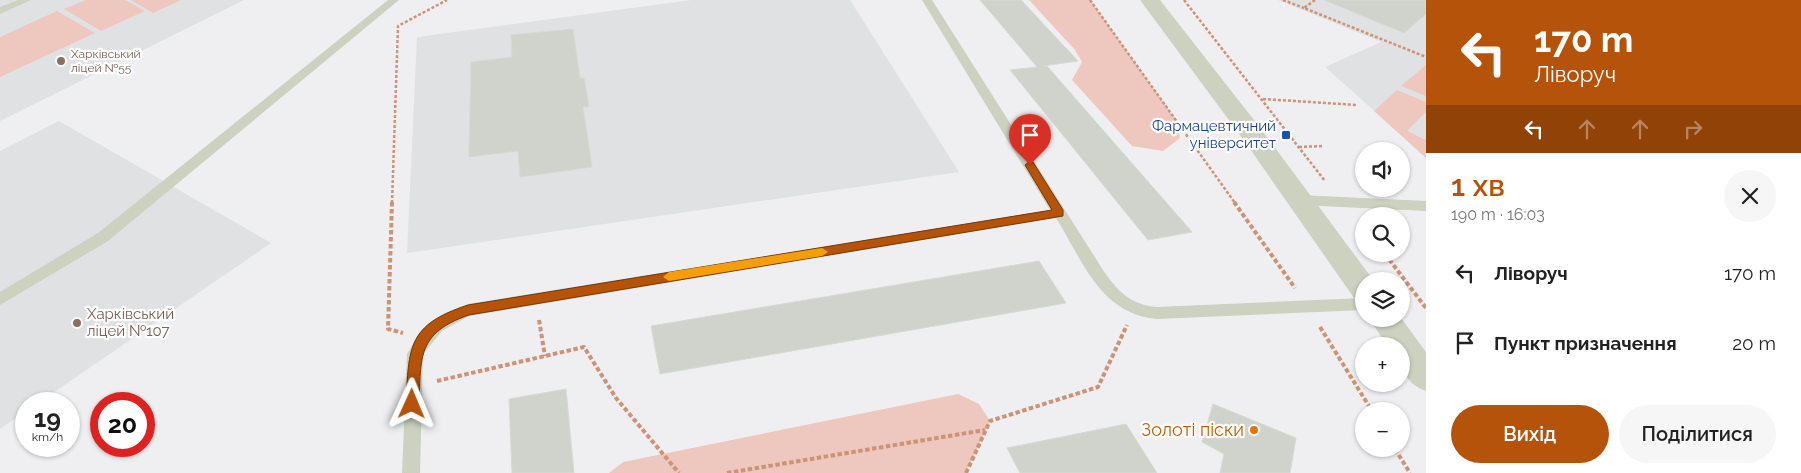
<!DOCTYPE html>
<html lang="uk">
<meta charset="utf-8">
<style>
body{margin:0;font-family:Raleway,sans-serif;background:#f6f6f6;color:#222;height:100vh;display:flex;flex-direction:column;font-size:19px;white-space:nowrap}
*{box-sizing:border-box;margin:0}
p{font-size:16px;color:#767676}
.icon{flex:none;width:28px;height:28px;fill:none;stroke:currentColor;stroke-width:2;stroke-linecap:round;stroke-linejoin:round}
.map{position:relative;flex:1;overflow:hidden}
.side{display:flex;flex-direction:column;background:#fff;width:375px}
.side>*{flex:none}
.hud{background:#b45309;color:#fff;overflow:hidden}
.fabs{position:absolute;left:1355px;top:142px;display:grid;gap:10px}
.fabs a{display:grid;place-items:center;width:55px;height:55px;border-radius:50%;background:#fff;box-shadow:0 1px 4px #0004;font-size:25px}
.speed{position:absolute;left:15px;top:392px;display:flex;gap:10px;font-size:25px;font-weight:700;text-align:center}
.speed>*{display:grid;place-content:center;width:65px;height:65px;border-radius:50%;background:#fff;box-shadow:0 1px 4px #0004;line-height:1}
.speed small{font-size:12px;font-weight:400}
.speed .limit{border:8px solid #d22;background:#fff;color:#111}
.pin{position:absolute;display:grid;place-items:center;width:42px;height:42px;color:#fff;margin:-51px -21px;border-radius:50% 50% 50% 0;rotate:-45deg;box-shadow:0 0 5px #0007}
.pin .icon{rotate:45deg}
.me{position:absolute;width:55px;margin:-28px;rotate:1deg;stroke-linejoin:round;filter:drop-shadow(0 0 4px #0008)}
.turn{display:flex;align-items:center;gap:18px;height:105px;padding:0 25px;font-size:22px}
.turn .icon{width:65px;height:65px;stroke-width:2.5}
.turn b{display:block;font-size:35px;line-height:42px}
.lanes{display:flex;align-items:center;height:48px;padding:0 25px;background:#0003;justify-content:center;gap:25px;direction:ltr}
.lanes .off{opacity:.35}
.round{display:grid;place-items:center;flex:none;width:52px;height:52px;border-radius:26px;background:#f6f6f6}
.summary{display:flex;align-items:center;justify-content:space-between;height:85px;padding:0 25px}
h1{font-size:30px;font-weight:600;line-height:38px;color:#b45309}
.button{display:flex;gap:10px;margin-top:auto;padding:10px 25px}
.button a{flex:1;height:58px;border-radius:30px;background:#b45309;color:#fff;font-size:20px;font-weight:600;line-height:58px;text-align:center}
.button a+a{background:#f6f6f6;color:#222}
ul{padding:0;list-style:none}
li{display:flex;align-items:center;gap:15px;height:70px;padding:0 25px}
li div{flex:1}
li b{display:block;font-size:19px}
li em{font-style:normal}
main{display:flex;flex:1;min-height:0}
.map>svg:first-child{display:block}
.education{fill:#e0e1e2}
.green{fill:#eec8be}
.building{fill:#d0d3cb;stroke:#d6dad3}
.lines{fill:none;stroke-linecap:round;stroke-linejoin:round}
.path-far1{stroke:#cc9376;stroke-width:2.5;stroke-dasharray:3 2;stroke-linecap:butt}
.path{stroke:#cc9376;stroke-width:4;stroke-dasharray:4.5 2.5;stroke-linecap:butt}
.service{fill:#ccd1c0;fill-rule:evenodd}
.tertiary{fill:#ccd1c0;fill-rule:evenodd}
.route{fill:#b45309;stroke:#753606}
.slow{fill:#f59e0b}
.education-dot{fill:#8d6e63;stroke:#fff;stroke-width:2}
.transit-dot{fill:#1a4fb4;stroke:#fff;stroke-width:2}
.food-dot{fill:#e8710a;stroke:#fff;stroke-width:2}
.labels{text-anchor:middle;stroke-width:4.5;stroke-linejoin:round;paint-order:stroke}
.far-education-label{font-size:12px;fill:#785e54;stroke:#fff;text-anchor:start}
.transit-label{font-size:15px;fill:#164399;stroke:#fff;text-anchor:end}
.education-label{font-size:15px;fill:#785e54;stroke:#fff;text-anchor:start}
.near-food-label{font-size:18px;fill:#c56008;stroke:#fff;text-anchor:end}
</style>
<main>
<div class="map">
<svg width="1426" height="473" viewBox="0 0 1426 473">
<rect width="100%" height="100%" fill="#efeff1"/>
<!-- education -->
<path class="education" d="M 0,0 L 244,0 L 0,121 Z
M 691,0 L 850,0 L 959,172 L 407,253 L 417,37 Z
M 1278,0 L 1426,0 L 1426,157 L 1325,67 L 1381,42 Z
M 59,121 L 271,243 L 37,404 L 26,404 L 26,411 L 0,429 L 0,151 Z"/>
<!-- green -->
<path class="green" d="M 86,0 L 125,0 L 145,11 L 101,31 L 64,9 Z
M 131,0 L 181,0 L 153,13 Z
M 1029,0 L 1090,0 L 1176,120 L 1180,138 L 1163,151 L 1132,146 L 1072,80 L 1082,62 L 1075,50 Z
M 57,11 L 95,33 L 0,77 L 0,37 Z
M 1426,65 L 1426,96 L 1401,86 Z
M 1397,90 L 1426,102 L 1426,112 L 1407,131 L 1426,140 L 1426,158 L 1374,111 Z
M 958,394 L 979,404 L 990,421 L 966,473 L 609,473 L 623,462 Z"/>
<!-- building -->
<path class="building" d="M 980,0 L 1021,0 L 1078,61 L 1043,66 L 1047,66 L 1192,232 L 1148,240 L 1010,70 L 1037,67 Z
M 1324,0 L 1426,0 L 1426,14 L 1404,33 Z
M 573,29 L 580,78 L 584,78 L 589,107 L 583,107 L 592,167 L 520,177 L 518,151 L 469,157 L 471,62 L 512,57 L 511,35 Z
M 1039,261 L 1066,303 L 660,374 L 651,326 Z
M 566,389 L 574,473 L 512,473 L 509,399 Z
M 1213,404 L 1296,438 L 1290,473 L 1220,473 L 1224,454 L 1202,442 Z
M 1126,424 L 1157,473 L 1020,473 L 1007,448 Z"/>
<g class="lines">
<!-- path-far1 -->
<path class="path-far1" d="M 1090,0 L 1235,203
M 1184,0 L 1325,181
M 1283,0 L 1304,8
M 1315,0 L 1304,8 L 1426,57
M 1263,99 L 1357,105
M 1299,147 L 1324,146
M 392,203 L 398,26 L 447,0"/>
<!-- path -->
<path class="path" d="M 392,202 L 388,329 L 403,333
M 1234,202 L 1295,288
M 1385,254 L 1426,308
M 539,320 L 545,356
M 1320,327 L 1372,411
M 437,381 L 584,347 L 616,398 L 679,473
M 1395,449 L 1410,473
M 727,473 L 985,430
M 966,473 L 990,421 L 1098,387 L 1127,325"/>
<!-- service -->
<path class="service" d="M 18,0 L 31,0 L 0,14 L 0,7 Z
M 388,0 L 399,0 L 108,241 L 0,305 L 0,292 L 98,233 Z
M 922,0 L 932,0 L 1103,270 C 1117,291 1131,305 1157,307 L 1364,298 L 1364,310 L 1157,319 C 1100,314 1083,261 1056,218 L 469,316 L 442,331 L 423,354 L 420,473 L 402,473 L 407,354 L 419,334 L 431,322 L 446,313 L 468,304 L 1050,210 Z
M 1300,195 L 1426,201 L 1426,211 L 1300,205 L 1293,200 Z"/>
<!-- tertiary -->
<path class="tertiary" d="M 1140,0 L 1160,0 L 1261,129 L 1374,281 L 1364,281 L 1364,301 L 1354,298 L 1243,139 Z
M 1401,318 L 1426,352 L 1426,391 C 1404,383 1401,368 1401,346 L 1387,346 L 1370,319 Z"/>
</g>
<!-- route -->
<path class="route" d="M 1030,161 L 1033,162 L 1063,210 L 1063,216 L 469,315 C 417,333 421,357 419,404 L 417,408 L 412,410 L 408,408 L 406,404 C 409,347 407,325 468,305 L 1052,210 L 1025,165 Z"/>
<!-- slow -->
<path class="slow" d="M 822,248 L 828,252 L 822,256 L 669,281 L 663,277 L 669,272 Z"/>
<!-- markers -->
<g class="education-dot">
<circle cx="61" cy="61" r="5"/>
<circle cx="77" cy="323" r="5"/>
</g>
<rect class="transit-dot" x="1281" y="130" width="10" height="10" rx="2.5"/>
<circle class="food-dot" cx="1254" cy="430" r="5"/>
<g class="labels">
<!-- far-education labels -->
<g class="far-education-label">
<text x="71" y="58">Харківський<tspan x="71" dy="14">ліцей №55</tspan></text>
</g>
<!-- transit labels -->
<g class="transit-label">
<text x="1276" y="131">Фармацевтичний<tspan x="1276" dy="17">університет</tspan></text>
</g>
<!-- education labels -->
<g class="education-label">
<text x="87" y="319">Харківський<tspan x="87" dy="17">ліцей №107</tspan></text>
</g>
<!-- near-food labels -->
<g class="near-food-label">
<text x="1244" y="436">Золоті піски</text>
</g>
</g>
</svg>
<div class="fabs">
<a><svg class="icon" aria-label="sound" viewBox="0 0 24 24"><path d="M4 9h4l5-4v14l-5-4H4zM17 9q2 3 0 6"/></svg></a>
<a><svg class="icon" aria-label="search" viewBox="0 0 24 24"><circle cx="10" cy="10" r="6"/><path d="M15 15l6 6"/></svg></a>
<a><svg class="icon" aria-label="layers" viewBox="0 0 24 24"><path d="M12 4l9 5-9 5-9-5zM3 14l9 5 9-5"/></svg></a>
<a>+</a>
<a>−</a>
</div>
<div class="speed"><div>19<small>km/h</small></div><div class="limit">20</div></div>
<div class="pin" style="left:1030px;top:165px;background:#d93025"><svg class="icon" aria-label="arrive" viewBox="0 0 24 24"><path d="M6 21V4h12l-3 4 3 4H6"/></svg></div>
<svg class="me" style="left:412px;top:404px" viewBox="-20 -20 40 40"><path d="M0-17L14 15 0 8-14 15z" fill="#b45309" stroke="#fff" stroke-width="4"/></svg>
</div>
<section class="side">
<div class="hud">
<div class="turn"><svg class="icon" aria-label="left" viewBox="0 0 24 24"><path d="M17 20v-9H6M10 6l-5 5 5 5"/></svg><div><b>170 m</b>Ліворуч</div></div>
<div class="lanes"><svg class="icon" aria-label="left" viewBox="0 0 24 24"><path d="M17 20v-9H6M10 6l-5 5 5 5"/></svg><svg class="icon off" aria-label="ahead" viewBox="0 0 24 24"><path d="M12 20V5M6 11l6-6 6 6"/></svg><svg class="icon off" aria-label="ahead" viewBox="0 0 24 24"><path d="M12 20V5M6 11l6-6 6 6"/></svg><svg class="icon off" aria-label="right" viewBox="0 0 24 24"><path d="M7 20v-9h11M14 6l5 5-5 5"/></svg></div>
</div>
<div class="summary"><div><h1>1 хв</h1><p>190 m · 16:03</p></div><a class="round"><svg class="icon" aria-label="close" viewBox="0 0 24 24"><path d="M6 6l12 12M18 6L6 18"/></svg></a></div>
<ul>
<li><svg class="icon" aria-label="left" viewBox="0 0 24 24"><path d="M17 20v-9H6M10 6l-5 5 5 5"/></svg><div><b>Ліворуч</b></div><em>170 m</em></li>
<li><svg class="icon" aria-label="arrive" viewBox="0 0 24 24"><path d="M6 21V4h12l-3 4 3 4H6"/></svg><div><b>Пункт призначення</b></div><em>20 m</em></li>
</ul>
<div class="button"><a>Вихід</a><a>Поділитися</a></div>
</section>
</main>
